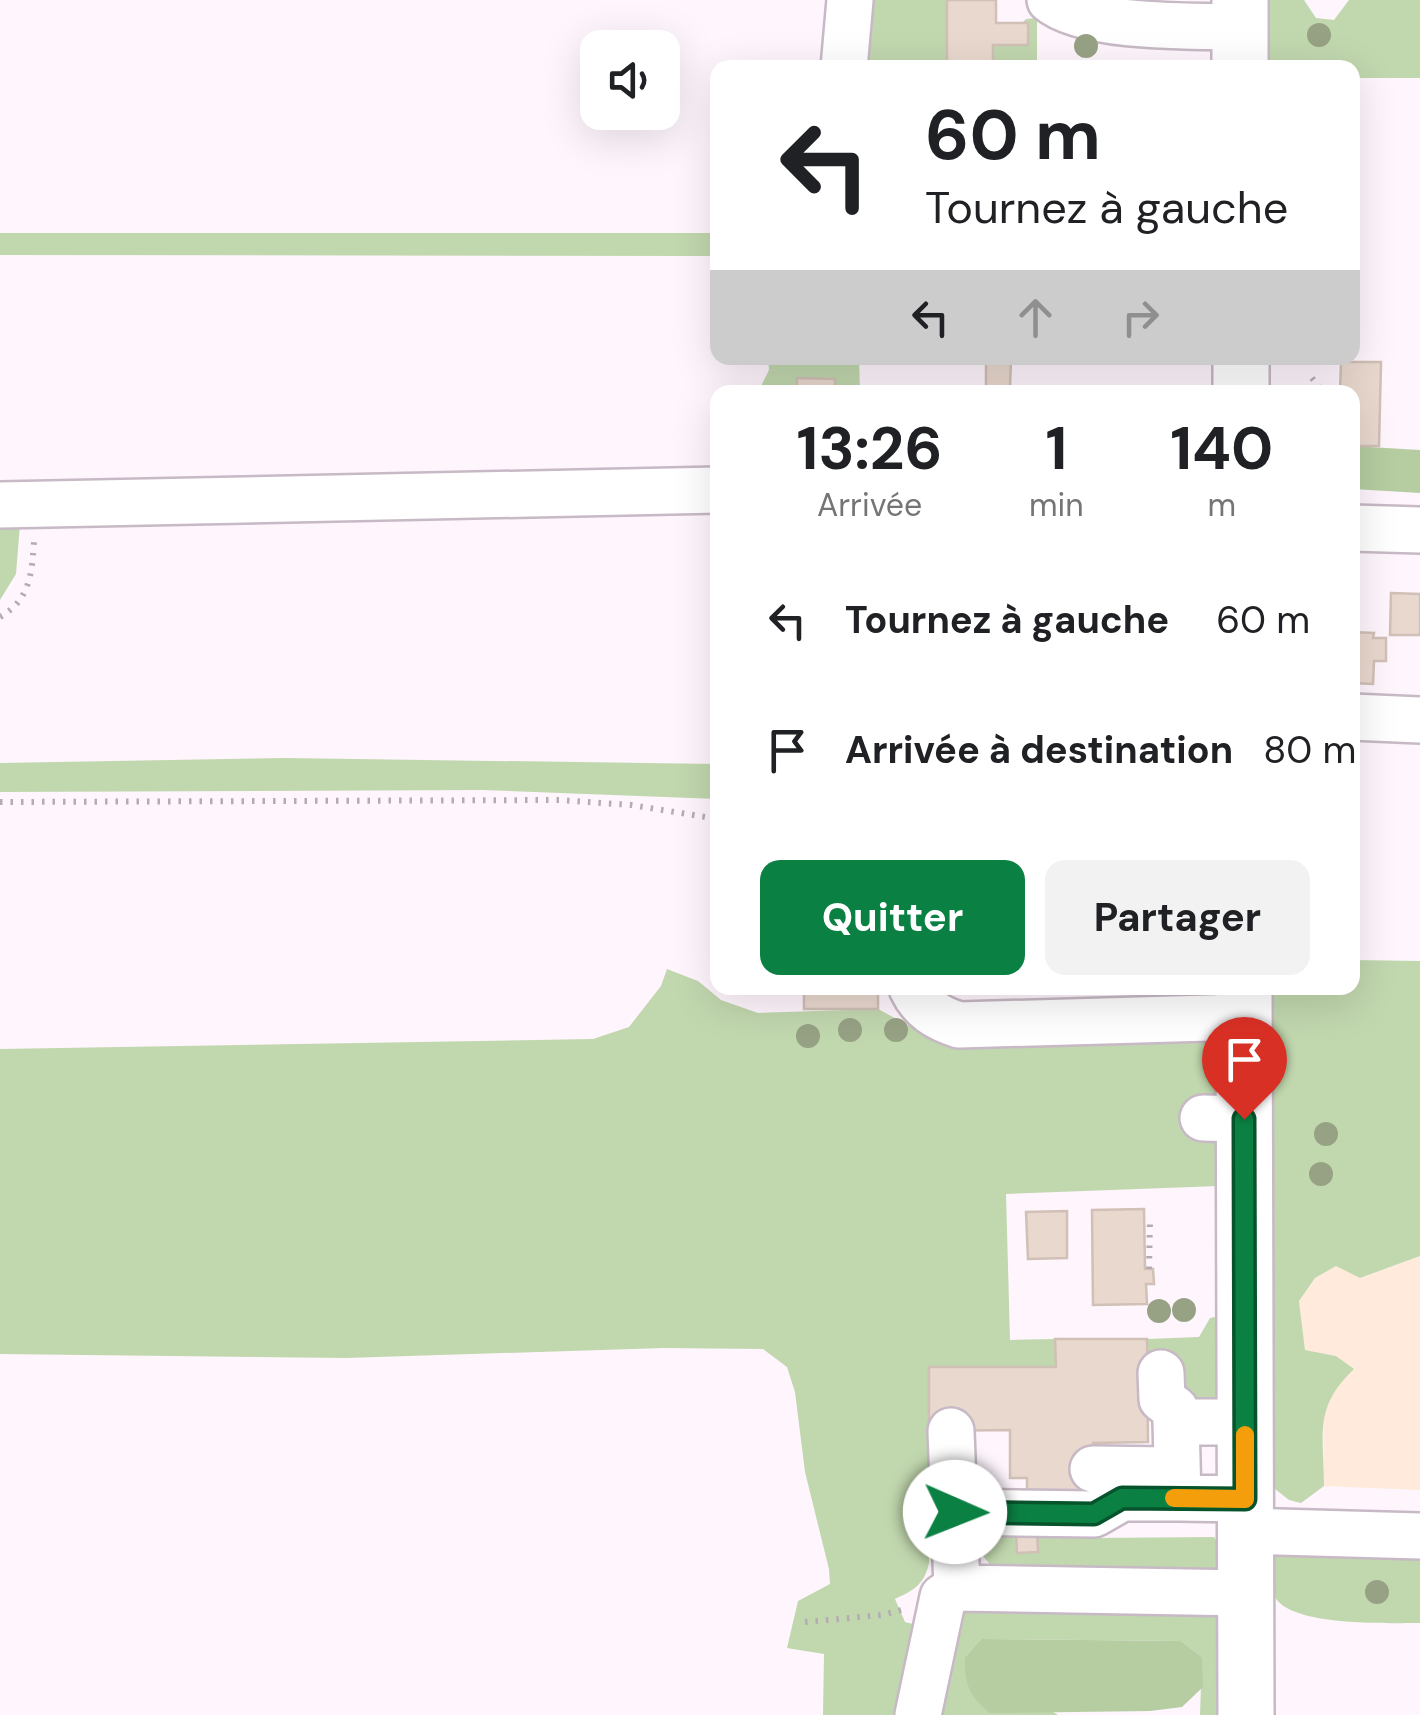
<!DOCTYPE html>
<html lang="fr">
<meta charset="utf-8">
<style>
body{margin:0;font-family:"DM Sans",sans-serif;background:#f2f2f2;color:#202124;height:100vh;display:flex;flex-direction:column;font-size:38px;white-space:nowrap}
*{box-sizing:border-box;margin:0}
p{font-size:32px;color:#757577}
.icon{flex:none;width:55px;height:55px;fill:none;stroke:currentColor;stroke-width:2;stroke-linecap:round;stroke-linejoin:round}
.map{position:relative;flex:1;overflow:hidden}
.side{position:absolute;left:710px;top:385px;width:650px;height:610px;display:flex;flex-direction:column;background:#fff;border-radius:20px;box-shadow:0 10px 40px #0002}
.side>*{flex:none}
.hud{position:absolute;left:710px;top:60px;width:650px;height:305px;border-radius:20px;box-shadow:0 10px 40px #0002;background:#fff;color:#202124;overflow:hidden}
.fabs{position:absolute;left:580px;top:30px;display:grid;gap:20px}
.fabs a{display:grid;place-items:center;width:100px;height:100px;border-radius:20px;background:#fff;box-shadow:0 10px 40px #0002;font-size:50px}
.pin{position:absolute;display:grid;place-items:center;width:85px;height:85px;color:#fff;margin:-102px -42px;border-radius:50% 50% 50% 0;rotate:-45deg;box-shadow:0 0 10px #0007}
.pin .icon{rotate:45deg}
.me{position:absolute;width:110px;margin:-55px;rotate:91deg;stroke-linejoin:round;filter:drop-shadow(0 0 8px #0008)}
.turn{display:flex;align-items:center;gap:35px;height:210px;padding:0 50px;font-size:45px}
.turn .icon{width:130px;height:130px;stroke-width:2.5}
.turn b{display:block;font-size:70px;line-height:85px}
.lanes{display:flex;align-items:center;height:95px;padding:0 50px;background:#0003;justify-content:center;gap:50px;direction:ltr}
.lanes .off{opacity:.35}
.eta{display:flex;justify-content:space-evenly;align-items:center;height:170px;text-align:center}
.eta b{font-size:60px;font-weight:700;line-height:70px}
.primary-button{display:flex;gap:20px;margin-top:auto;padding:20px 50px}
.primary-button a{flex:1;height:115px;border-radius:20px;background:#0b8043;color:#fff;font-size:40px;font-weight:700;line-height:115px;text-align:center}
.primary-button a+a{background:#f2f2f2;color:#202124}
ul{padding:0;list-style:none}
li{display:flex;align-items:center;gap:30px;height:130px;padding:0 50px}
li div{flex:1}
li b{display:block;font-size:38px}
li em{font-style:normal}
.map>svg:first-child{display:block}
.commercial{fill:#ffeadb}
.green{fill:#c1d7ae}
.forest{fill:#b5cda1}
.building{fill:#e9d8ce;stroke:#d0c0b6;stroke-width:2.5}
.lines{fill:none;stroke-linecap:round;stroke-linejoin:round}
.minor-casing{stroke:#c7b9c5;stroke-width:50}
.major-casing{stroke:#c7b9c5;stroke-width:60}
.path{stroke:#b4acb3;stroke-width:6;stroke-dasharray:2.5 8;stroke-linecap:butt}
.minor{stroke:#fff;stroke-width:45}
.major{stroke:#fff;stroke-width:55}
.tree{fill:#97a285}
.route-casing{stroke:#07532c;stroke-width:25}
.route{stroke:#0b8043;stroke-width:18}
.slow{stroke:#f59e0b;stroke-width:18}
</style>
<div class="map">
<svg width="1420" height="1715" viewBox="0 0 1420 1715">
<rect width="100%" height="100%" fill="#fef5fd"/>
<!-- commercial -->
<path class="commercial" d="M 1420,1256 L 1420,1490 L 1324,1486 L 1323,1408 L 1339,1383 L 1336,1356 L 1305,1350 L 1299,1301 L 1315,1278 L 1336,1266 L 1361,1278 Z"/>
<!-- green -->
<path class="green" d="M 858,0 L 947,0 L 947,67 L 858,67 Z
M 1268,0 L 1304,0 L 1316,18 L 1334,20 L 1349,0 L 1420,0 L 1420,78 L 1353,78 L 1352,68 L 1268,67 Z
M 1037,18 L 1037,67 L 993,67 L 993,45 L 1027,45 L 1028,24 L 1022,23 L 1026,19 Z
M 0,233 L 717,233 L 718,256 L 0,255 Z
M 768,358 L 859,358 L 860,392 L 835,392 L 834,379 L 798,378 L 797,392 L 758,392 L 769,370 Z
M 21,512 L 16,574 L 0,600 L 0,513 Z
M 285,758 L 717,764 L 717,799 L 483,790 L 0,792 L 0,763 Z
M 1353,960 L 1420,961 L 1420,1256 L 1360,1278 L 1336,1266 L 1315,1278 L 1299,1301 L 1305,1350 L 1336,1356 L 1354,1369 C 1313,1408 1324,1433 1324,1486 L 1301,1503 L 1289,1500 L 1270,1485 L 1268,988 L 1352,988 Z
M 667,969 L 698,981 L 721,1000 L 758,1013 L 878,1009 L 934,1039 L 1218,1035 L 1219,1093 L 1198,1097 L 1201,1135 L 1217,1136 L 1219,1186 L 1006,1194 L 1010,1340 L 1055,1339 L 1056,1367 L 929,1368 L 929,1563 C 924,1585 914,1590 895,1599 L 905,1622 L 921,1626 L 912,1715 L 823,1715 L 824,1654 L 787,1648 L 798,1601 L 830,1584 L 829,1569 L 805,1472 L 795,1392 L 787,1367 L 763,1349 L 663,1348 L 346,1358 L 0,1354 L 0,1049 L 593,1039 L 629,1027 L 661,986 Z
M 1220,1316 L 1221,1392 L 1215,1402 L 1182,1401 L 1153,1353 L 1147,1352 L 1147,1339 L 1199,1337 L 1210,1318 Z
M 1010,1525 L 1087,1528 L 1094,1538 L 1214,1537 C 1227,1555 1228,1574 1206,1583 L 1017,1581 L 998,1574 L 978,1550 L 985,1538 Z
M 1420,1548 L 1420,1623 C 1390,1623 1287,1627 1274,1595 C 1269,1583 1272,1569 1274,1556 L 1287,1549 Z
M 1199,1602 L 1221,1616 L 1222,1715 L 1200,1715 L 1202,1657 L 1181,1641 L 981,1639 L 965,1657 L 1058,1715 L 926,1715 L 961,1609 Z"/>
<!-- forest -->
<path class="forest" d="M 1352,446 L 1420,450 L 1420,493 L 1353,489 Z
M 981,1639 L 1181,1641 L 1202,1657 L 1203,1687 L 1182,1707 L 1150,1711 L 990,1713 C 969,1696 964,1683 965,1657 Z"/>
<!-- building -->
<path class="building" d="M 947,0 L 996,0 L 996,23 L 1028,23 L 1028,45 L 993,45 L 993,68 L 947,68 Z
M 986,358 L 1011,359 L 1010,387 L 986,386 Z
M 1341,362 L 1381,362 L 1379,446 L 1352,446 L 1352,392 L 1340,392 Z
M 797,378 L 835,379 L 835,392 L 797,392 Z
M 1391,593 L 1420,594 L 1420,635 L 1390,635 Z
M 1352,632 L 1374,633 L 1373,638 L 1386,638 L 1386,661 L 1374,661 L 1373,684 L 1352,683 Z
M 804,988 L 878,988 L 878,1009 L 804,1009 Z
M 1144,1209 L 1145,1269 L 1153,1269 L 1154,1284 L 1146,1284 L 1147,1304 L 1093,1305 L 1092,1210 Z
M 1067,1211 L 1067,1258 L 1028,1259 L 1026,1212 Z
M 1055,1339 L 1147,1339 L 1148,1442 L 1093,1443 L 1093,1503 L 1027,1503 L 1027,1478 L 1010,1478 L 1010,1430 L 929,1431 L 929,1367 L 1056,1367 Z
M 1037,1531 L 1038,1552 L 1017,1553 L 1016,1533 Z"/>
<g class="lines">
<defs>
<path id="minor" d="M 1050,0 C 1085,29 1194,26 1240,27
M 844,68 L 850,0
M 0,505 L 718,490
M 1352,528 L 1420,530
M 1352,717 L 1420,720
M 912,988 C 922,1009 937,1018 959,1025 L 1244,1017
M 1203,1118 L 1244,1119
M 1161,1373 L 1162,1399 L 1175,1409 L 1176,1422
M 1245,1422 L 1176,1422 L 1178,1498 L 1245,1499
M 951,1431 L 957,1588 L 1245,1593
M 1093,1469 L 1171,1470
M 955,1512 L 1094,1514 L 1122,1498 L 1178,1498
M 1245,1531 L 1420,1536
M 918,1715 L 943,1597 L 957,1588"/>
<path id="major" d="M 1240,0 L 1240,68
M 1241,358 L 1241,392
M 1244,988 L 1246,1715"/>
</defs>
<!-- minor casing -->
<use href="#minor" class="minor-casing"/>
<!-- major casing -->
<use href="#major" class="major-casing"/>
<!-- path -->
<path class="path" d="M 1312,378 L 1323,392
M 0,617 C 30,600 32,573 34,541
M 0,802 L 559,800 L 631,805 L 718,819
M 1149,1269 L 1150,1220
M 805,1622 L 882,1615 L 905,1609"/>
<!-- minor -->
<use href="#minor" class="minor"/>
<!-- major -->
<use href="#major" class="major"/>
</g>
<!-- trees -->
<g class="tree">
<circle cx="1319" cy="35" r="12"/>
<circle cx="1086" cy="46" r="12"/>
<circle cx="850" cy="1030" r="12"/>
<circle cx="896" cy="1030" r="12"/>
<circle cx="808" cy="1036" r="12"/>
<circle cx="1326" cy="1134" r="12"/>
<circle cx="1321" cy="1174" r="12"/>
<circle cx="1184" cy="1310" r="12"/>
<circle cx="1159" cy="1311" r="12"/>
<circle cx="1377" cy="1592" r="12"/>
</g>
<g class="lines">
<defs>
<path id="route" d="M 955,1512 L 1094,1514 L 1122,1498 L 1245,1499 L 1244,1119"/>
</defs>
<!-- route casing -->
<use href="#route" class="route-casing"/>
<!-- route -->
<use href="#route" class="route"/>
<!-- slow -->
<path class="slow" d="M 1174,1498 L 1245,1499 L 1245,1435"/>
</g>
</svg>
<div class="fabs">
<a><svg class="icon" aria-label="sound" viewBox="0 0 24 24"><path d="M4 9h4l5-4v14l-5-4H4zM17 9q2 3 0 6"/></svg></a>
</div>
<div class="pin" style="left:1244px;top:1119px;background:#d93025"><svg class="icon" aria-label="arrive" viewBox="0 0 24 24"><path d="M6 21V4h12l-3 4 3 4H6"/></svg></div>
<svg class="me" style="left:955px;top:1512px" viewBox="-20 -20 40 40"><circle r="19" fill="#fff"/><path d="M0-13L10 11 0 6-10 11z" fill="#0b8043"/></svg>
<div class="hud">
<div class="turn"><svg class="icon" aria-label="left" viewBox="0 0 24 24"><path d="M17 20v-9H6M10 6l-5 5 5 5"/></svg><div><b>60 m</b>Tournez à gauche</div></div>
<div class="lanes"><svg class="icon" aria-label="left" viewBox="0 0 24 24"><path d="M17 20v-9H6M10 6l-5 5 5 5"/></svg><svg class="icon off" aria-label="ahead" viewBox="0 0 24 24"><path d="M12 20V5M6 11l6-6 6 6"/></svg><svg class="icon off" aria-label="right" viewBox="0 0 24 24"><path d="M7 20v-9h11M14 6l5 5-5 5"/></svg></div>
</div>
<section class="side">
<div class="eta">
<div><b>13:26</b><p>Arrivée</p></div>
<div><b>1</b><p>min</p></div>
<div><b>140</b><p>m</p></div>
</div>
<ul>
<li><svg class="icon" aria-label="left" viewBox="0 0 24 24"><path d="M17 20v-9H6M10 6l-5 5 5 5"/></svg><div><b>Tournez à gauche</b></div><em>60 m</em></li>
<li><svg class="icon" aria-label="arrive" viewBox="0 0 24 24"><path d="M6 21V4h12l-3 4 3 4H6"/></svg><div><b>Arrivée à destination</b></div><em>80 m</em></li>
</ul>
<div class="primary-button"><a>Quitter</a><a>Partager</a></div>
</section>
</div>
